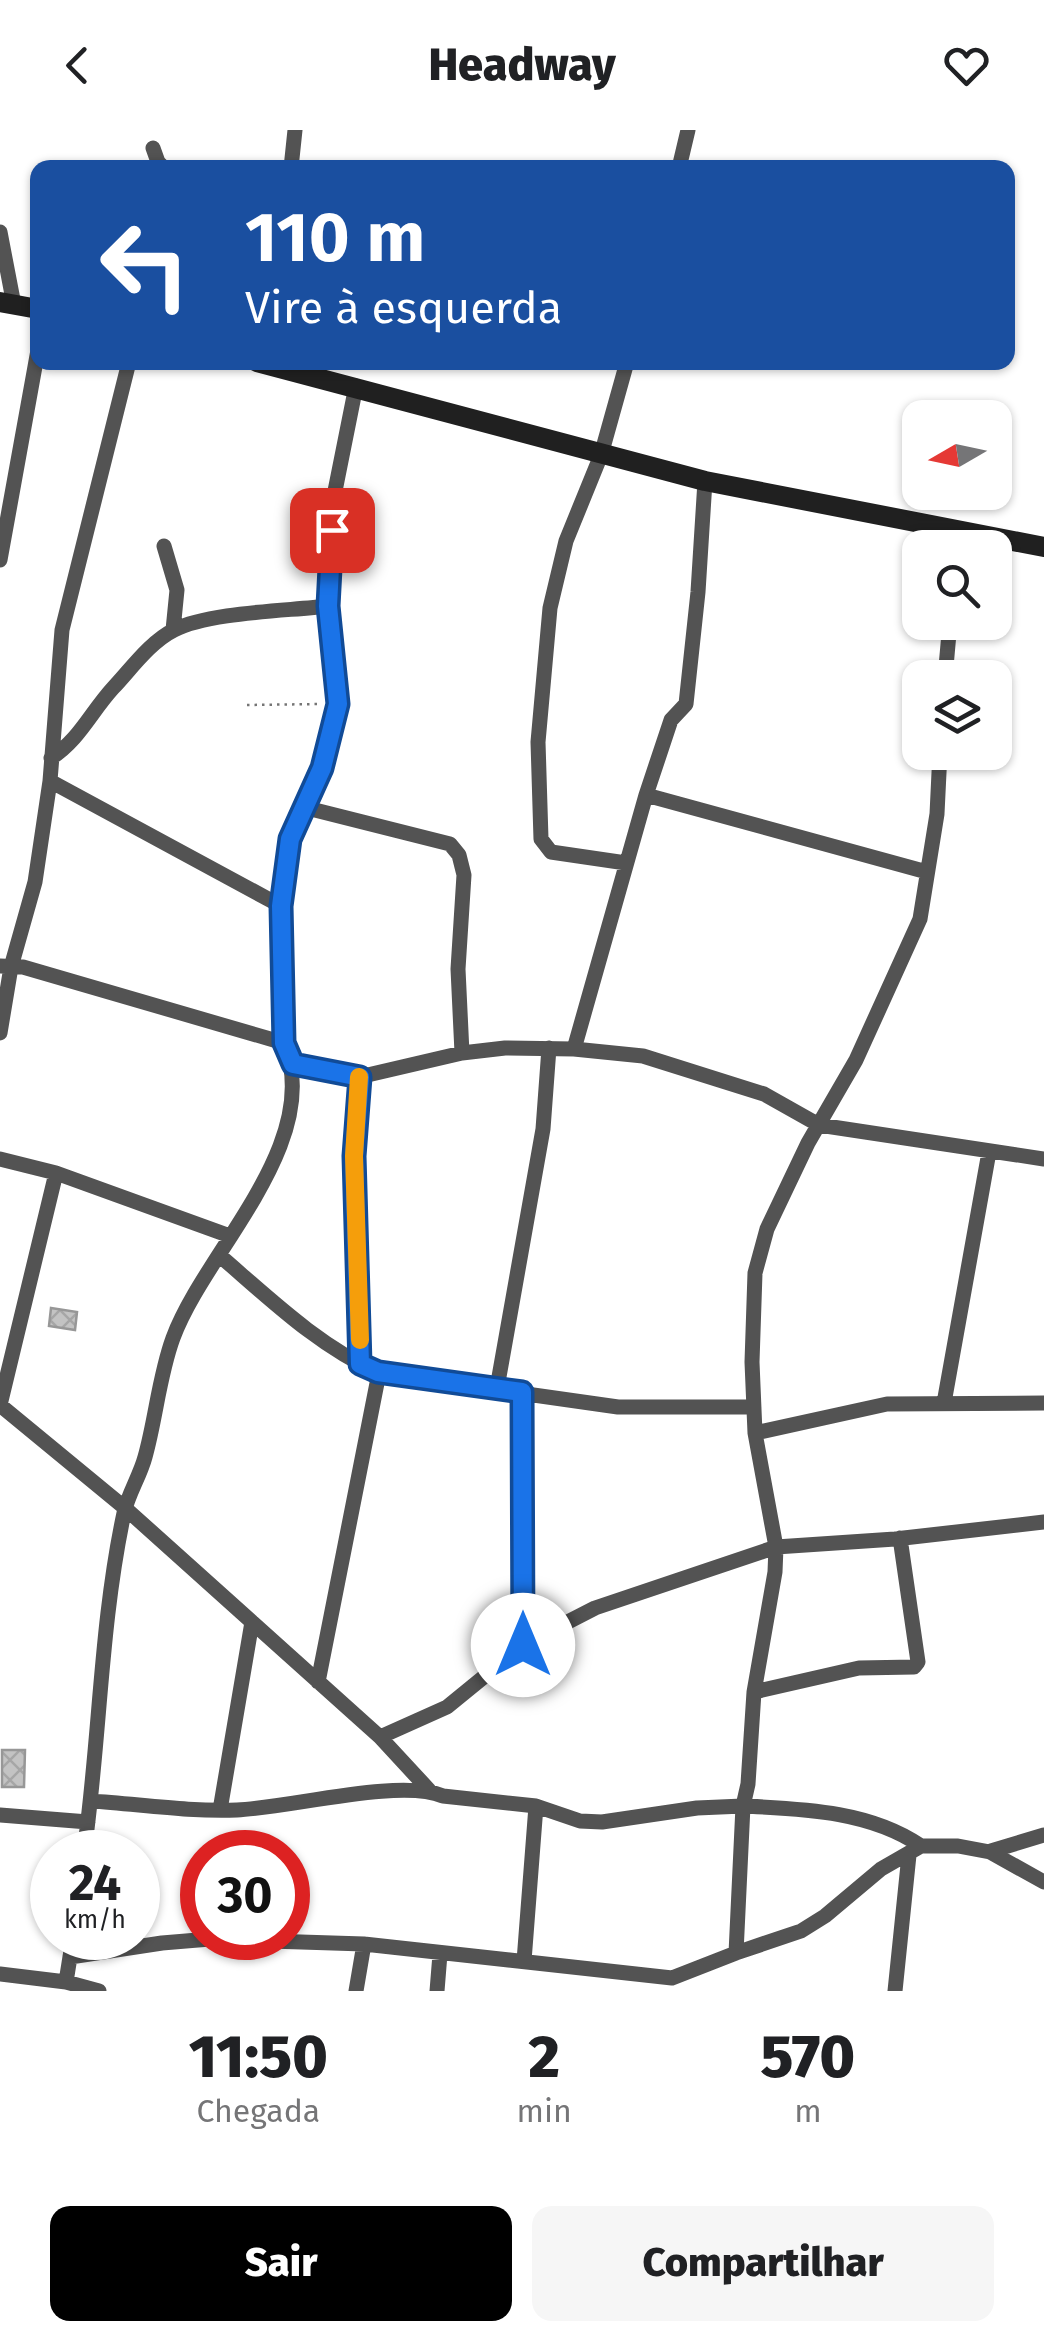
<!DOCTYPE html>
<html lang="pt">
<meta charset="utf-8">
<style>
body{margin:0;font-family:"Fira Sans",sans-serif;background:#f6f6f6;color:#202124;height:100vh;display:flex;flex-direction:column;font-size:38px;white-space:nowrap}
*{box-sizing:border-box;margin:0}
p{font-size:32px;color:#757577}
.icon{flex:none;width:55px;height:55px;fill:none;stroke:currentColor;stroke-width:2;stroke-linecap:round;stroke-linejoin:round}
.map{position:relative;height:1861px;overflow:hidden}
.side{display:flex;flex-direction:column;background:#fff;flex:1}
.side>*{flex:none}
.guide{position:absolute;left:30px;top:30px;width:985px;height:210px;border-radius:20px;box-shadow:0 2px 8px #0004;background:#1a4fa0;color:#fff;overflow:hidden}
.needle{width:65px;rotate:261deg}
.buttons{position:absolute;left:902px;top:270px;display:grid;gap:20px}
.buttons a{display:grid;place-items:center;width:110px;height:110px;border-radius:20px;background:#fff;box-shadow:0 2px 8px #0004;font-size:50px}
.speed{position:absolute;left:30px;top:1700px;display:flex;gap:20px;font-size:50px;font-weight:700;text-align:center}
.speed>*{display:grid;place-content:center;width:130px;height:130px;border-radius:50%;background:#fff;box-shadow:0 2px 8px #0004;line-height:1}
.speed small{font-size:25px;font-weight:400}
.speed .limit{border:15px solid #d22;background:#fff;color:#111}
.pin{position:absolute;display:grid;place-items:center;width:85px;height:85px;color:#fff;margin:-42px;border-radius:20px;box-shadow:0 5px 15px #0006}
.me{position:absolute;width:110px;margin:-55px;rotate:0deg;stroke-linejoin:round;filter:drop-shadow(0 0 8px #0008)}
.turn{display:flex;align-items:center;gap:35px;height:210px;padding:0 50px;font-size:45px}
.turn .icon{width:130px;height:130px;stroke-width:2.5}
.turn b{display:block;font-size:70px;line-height:85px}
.eta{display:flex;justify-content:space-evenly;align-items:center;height:170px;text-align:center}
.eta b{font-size:60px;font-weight:800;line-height:70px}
.button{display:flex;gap:20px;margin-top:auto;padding:20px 50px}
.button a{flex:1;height:115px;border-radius:20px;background:#000;color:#fff;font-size:40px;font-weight:800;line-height:115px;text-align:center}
.button a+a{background:#f6f6f6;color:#202124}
header{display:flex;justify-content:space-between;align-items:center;height:130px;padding:0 50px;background:#fff;font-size:45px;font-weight:800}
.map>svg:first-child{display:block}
.building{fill:url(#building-cross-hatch);stroke:#979797;stroke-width:2.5}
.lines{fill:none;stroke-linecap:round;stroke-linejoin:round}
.path{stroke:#757575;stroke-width:2.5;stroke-dasharray:2.5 5;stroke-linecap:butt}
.street{stroke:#535353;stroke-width:15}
.secondary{stroke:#202020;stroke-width:20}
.route-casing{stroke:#114b97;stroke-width:25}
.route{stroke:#1a73e8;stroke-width:18}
.slow{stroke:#f59e0b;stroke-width:18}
</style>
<header><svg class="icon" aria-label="back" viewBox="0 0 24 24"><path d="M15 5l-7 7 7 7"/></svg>Headway<svg class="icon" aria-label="heart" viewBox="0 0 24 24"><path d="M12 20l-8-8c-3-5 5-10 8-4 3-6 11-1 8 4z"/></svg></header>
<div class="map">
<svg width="1044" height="1861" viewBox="0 0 1044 1861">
<defs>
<pattern id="building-cross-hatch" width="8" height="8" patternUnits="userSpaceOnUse" patternTransform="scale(2.5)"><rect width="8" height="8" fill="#c3c3c3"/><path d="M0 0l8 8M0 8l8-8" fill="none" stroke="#a6a6a6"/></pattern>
</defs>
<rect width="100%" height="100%" fill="#fff"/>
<!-- building -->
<path class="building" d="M 51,1178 L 77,1182 L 75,1200 L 49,1196 Z
M 2,1620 L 25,1620 L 24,1657 L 2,1657 Z"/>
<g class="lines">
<!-- path -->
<path class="path" d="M 247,575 L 321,574"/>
<!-- street -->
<path class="street" d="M 153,18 L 158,32 L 164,38
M 291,38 L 295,0
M 679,38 L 688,0
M 0,102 L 14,175
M 164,416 L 177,460 L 173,500
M 0,430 L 38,220
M 945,548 L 950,492
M 51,628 C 79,610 91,582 113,558 C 131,539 150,512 174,500 C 209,482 287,481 328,476
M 50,651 L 281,776
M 646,665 L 671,590 L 686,574 L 698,462 L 705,351
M 303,677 L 450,714 L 459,725 L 464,745 L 458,839 L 462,923
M 626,733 L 551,722 L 541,709 L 538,612 L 550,478 L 566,411 L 601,325 L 627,232
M 0,836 L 23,837 L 284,913
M 0,903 L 11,837 L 35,752 L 50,651 L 62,500 L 129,232
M 574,919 L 646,665 L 927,742
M 293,934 L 359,947 L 462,923 L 505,918 L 574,919 L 643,926 L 764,964 L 819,995 L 1044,1029
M 359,947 L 354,1026 L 360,1234
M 0,1029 L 56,1043 L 0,1275
M 56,1043 L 230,1106
M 219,1125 C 269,1168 318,1216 379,1243 L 618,1277 L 754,1277
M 497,1258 L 543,999 L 549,918
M 522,1262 L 523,1515
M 944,1273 L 989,1022
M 0,1275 L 125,1378 L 380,1607 L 429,1660
M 755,1303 L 887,1274 L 1044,1273
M 318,1552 L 379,1243
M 754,1562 L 859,1538 L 914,1537 L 918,1532 L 900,1408
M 380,1607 L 447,1577 L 523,1515 L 595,1478 L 776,1417 L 895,1409 L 1044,1392
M 220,1680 L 252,1492
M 0,1685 L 88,1692
M 921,1716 C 870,1681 804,1679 743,1676 L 748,1654 L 754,1562 L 775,1442 L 776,1417 L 755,1303 L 752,1232 L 755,1143 L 767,1099 L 808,1013 L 856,930 L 920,789 L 937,684 L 940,622
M 991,1721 L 1044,1705
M 84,1722 C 100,1610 100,1495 124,1383 C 128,1364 140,1346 145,1327 C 156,1288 159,1246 173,1208 C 205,1121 325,1013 284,913 L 281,776 L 290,709 L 322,638 L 338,574 L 328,476 L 333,371 L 356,256
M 736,1823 L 801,1801 L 825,1786 L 881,1739 L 921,1716 L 958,1716 L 990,1722 L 1044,1752
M 70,1827 L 162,1813 L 210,1809 L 364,1814 L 672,1848 L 736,1823 L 743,1676 L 697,1678 L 602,1692 L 580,1691 L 536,1676 L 443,1666 C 400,1648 288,1678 237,1680 C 189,1682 139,1674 91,1671
M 524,1831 L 536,1676
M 0,1844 L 66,1852 L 73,1808
M 66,1852 L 99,1861
M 356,1861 L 364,1814
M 437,1861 L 440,1824
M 895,1861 L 909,1725"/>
<!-- secondary -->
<path class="secondary" d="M 0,172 L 38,179
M 257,232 L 705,351 L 1044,417"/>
</g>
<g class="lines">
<defs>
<path id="route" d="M 332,400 L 328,476 L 338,574 L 322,638 L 290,709 L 281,776 L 284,913 L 293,934 L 360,947 L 354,1026 L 360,1234 L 378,1242 L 522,1262 L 523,1515"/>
</defs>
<!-- route casing -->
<use href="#route" class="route-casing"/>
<!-- route -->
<use href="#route" class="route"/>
<!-- slow -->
<path class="slow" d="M 359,947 L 354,1026 L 360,1210"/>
</g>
</svg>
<div class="buttons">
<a><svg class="needle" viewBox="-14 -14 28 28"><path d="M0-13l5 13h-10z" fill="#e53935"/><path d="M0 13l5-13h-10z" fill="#757577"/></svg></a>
<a><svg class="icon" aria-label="search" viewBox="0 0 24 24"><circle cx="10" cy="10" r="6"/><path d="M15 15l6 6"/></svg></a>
<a><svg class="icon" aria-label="layers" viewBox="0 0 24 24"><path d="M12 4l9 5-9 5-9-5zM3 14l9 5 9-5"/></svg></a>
</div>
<div class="speed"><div>24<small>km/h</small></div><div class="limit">30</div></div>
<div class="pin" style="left:332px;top:400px;background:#d93025"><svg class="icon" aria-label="arrive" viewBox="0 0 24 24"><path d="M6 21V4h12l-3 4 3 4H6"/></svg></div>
<svg class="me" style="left:523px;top:1515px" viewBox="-20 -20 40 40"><circle r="19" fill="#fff"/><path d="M0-13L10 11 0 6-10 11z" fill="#1a73e8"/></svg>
<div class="guide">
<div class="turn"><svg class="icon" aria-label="left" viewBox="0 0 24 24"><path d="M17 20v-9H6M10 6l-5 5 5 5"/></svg><div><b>110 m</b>Vire à esquerda</div></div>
</div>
</div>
<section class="side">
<div class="eta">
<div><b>11:50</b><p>Chegada</p></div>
<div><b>2</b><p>min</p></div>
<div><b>570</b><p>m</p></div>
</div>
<div class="button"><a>Sair</a><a>Compartilhar</a></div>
</section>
